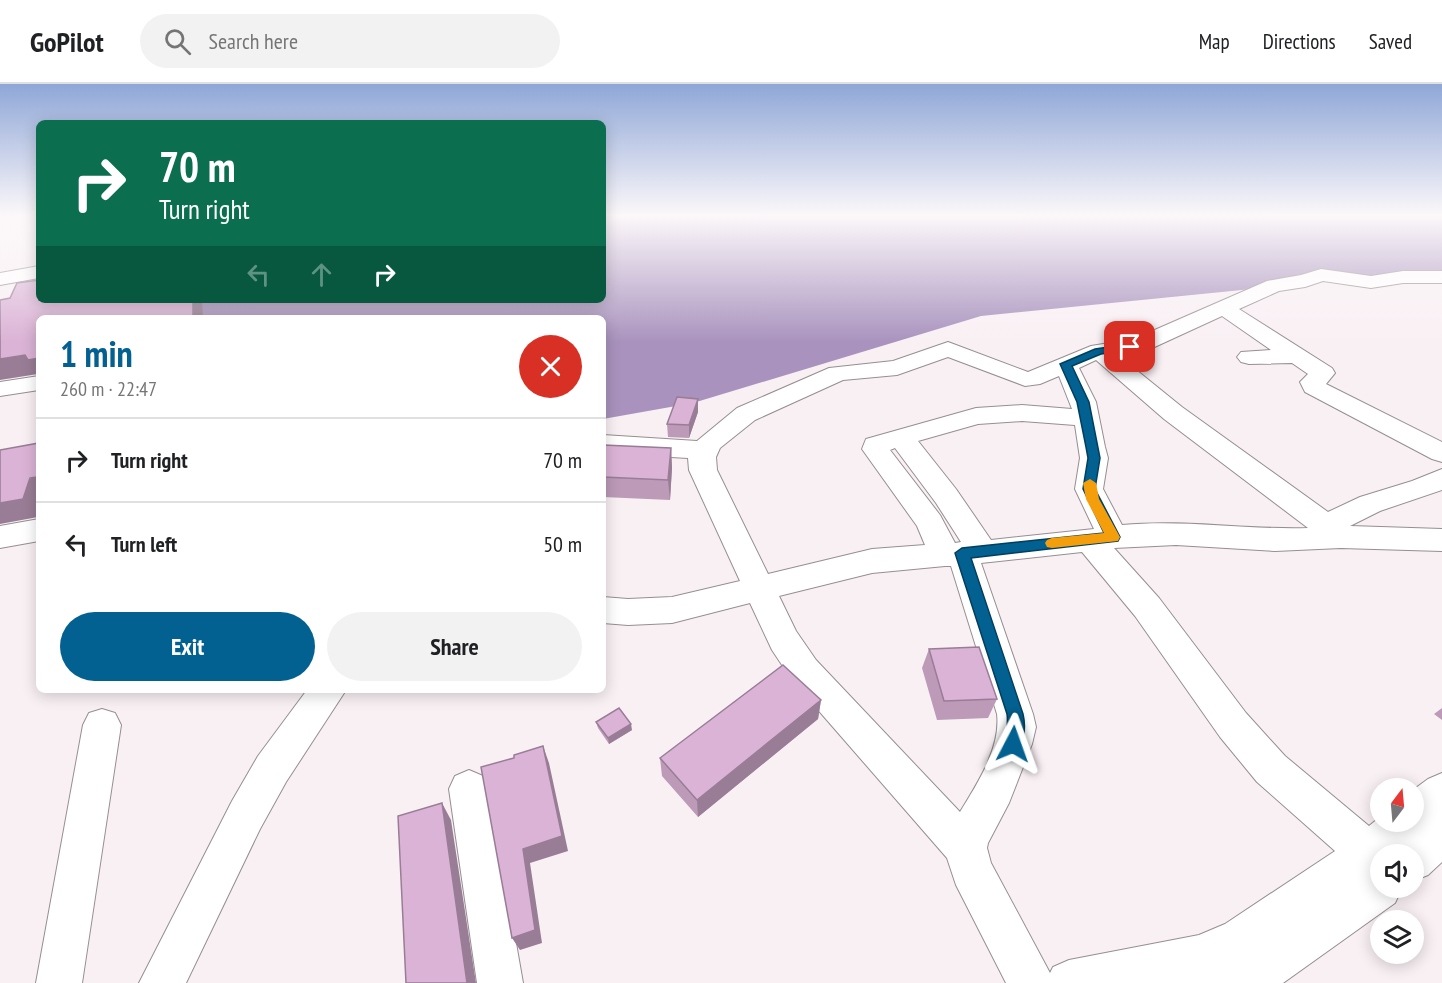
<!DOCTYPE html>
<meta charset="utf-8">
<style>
body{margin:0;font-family:"PT Sans Narrow",sans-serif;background:#f2f2f2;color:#202124;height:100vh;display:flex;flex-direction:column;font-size:22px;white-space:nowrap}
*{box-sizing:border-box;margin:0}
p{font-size:20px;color:#757577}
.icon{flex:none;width:33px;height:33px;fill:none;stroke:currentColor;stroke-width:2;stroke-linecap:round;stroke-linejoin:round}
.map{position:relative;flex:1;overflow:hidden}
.details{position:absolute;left:36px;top:231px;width:570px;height:378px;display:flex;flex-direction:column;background:#fff;border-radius:9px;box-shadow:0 3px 15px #0003}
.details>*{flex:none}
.top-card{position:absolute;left:36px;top:36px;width:570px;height:183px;border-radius:9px;box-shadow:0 3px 15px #0003;background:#0b6e4f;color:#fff;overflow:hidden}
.needle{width:39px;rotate:16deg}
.controls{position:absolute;left:1370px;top:694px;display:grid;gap:12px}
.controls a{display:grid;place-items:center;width:54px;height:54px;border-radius:50%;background:#fff;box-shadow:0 3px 15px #0003;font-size:30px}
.pin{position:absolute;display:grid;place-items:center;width:51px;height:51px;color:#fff;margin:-26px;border-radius:12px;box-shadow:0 3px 9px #0006}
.me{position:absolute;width:66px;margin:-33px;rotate:4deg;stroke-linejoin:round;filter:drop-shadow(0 0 4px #0008)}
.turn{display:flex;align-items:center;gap:21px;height:126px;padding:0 24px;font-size:27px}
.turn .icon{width:78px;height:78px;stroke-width:2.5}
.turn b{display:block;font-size:42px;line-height:51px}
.lanes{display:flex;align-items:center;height:57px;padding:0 24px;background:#0003;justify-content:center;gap:30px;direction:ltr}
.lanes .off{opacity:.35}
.round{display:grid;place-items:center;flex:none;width:63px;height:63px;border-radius:32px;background:#f2f2f2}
.overview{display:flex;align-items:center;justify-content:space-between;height:102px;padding:0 24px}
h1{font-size:36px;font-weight:700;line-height:45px;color:#036191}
.action{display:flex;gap:12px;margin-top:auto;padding:12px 24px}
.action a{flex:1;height:69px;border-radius:36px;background:#036191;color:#fff;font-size:24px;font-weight:700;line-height:69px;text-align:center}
.action a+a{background:#f2f2f2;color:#202124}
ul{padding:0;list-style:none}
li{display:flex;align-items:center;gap:18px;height:84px;padding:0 24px;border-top:2px solid #e0e0e0}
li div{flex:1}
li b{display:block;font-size:22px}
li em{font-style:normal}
header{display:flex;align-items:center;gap:36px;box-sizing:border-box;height:84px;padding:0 30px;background:#fff;border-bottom:2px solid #e0e0e0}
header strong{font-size:28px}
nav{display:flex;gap:33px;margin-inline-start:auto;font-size:21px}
.search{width:420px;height:54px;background:#f2f2f2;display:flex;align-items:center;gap:15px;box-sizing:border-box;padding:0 21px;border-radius:33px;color:#757577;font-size:22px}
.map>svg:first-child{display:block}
.water{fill:#a993be}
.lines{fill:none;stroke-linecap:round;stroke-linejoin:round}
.minor-casing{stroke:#968e91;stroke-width:2}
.minor{fill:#fff;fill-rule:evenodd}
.wall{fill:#bc9ab8}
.shaded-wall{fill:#997d96}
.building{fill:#dbb3d6;stroke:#997d96;stroke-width:1.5}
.route{fill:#036191;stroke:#023f5e;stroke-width:1.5}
.slow{fill:#f59e0b}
</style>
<header>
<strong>GoPilot</strong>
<div class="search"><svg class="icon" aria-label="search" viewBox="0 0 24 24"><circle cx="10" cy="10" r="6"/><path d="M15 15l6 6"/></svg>Search here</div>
<nav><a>Map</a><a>Directions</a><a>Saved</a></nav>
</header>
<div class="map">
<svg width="1442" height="899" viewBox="0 0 1442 899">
<rect width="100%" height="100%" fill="#f9f0f4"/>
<!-- water -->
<path class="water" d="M 603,132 L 1442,132 L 1442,186 L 981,232 L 693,319 L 603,335 L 603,234 L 203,234 L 191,216 L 603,216 Z"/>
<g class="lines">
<defs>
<path id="minor" d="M 39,182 L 39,194 L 0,201 L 0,189 Z
M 1321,185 L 1371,192 L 1403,187 L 1442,187 L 1442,199 L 1403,199 L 1371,204 L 1323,197 L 1305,203 L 1279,207 L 1239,225 L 1332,284 L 1335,289 L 1326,300 L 1442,358 L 1442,378 L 1432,375 L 1305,308 L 1300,298 L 1308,290 L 1292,279 L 1249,280 L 1241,278 L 1237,273 L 1241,268 L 1271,266 L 1222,232 L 1148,266 L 1119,272 L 1182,323 L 1328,428 L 1360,413 L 1412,397 L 1442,385 L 1442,406 L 1380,427 L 1350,442 L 1442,445 L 1442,467 L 1341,464 L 1275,467 L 1176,461 L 1114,464 L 1159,514 L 1246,629 L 1285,672 L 1369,742 L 1380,733 L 1380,738 L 1413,738 L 1413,706 L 1428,695 L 1442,689 L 1442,778 L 1428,791 L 1413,797 L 1413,771 L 1380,771 L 1380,804 L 1402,804 L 1395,819 L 1283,899 L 1006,899 L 956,801 L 947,774 L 792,596 L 772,566 L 750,519 L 672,539 L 628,541 L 603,539 L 603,513 L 628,515 L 672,513 L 740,497 L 689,386 L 688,374 L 603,369 L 603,351 L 697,357 L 737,324 L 829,284 L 893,277 L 948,258 L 1028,288 L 1091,262 L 1134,255 L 1267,197 L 1301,191 ZM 948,273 L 1025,302 L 1040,300 L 1059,292 L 1072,325 L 1022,321 L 976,324 L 866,355 L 862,365 L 917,442 L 925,461 L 872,465 L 768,490 L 717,386 L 716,373 L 720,364 L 755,336 L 843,296 L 897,291 ZM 1096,276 L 1164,335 L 1308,444 C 1246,446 1184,435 1122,441 L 1103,405 L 1108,374 L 1105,363 L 1096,318 L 1079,284 ZM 1022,337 L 1075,341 L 1080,374 L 1075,405 L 1094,445 L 991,456 L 956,405 L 918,357 L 978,340 ZM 895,364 L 936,419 L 961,458 L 955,459 L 940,431 L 890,366 ZM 1082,468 L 1135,532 L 1220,653 L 1257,698 L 1335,767 L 1225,840 L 1199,851 L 1069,876 L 1053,883 L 1050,889 L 991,779 L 987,764 L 988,759 L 1009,719 L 1032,660 L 1036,643 L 1033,630 L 981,479 ZM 945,482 L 951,482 L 997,630 C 1001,664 977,700 960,728 L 816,576 L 796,547 L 779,512 L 872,489 Z
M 39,292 L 39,306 L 0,312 L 0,298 Z
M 39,435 L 39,457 L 0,464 L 0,442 Z
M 307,606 L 346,606 L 286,698 L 260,745 L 186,899 L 139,899 L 232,717 L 258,672 Z
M 102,625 L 115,629 L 121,641 L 82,899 L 36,899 L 83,641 L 89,629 Z
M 469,686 L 483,692 L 489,705 L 523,899 L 477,899 L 449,705 L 455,692 Z"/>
</defs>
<!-- minor casing -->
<use href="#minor" class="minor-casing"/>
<!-- minor -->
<use href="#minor" class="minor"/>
</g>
<!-- wall -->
<path class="wall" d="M 698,328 L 689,354 L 668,353 L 667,340 Z
M 603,361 L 671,364 L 672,384 L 670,416 L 603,413 Z
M 929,565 L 997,615 L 988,634 L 937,636 L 922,584 Z
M 821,616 L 818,635 L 698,733 L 662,692 L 660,674 Z
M 1442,624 L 1442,636 L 1434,630 Z
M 596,638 L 632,646 L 609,660 L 598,644 Z"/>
<!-- shaded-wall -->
<path class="shaded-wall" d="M 193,216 L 202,216 L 203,234 L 193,234 Z
M 25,271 L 39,274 L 39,292 L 38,290 L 0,296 L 0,275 Z
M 698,315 L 698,328 L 689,354 L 689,341 Z
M 671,364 L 672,384 L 670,416 L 668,396 Z
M 39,388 L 39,430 L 38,433 L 0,440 L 0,419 Z
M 821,616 L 818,635 L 698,733 L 697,716 Z
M 631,640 L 632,646 L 609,660 L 608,654 Z
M 543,662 L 549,679 L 568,767 L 530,779 L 542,859 L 520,866 L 512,854 L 523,765 Z
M 442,719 L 451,736 L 476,899 L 467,899 Z"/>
<!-- building -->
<path class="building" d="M 39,196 L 39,216 L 193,216 L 193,234 L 39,234 L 39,274 L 28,276 L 25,271 L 0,275 L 0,216 L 10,214 L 17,199 Z
M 677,313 L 698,315 L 689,341 L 667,340 Z
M 39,359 L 39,388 L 37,393 L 30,394 L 23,415 L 0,419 L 0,366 Z
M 603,361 L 671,364 L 668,396 L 603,393 Z
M 979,563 L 997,615 L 944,617 L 929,565 Z
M 783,581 L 821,616 L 697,716 L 660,674 Z
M 619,624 L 631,640 L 608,654 L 596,638 Z
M 543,662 L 562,752 L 523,765 L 535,846 L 512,854 L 481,683 L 514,674 L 514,671 Z
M 442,719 L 467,899 L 406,899 L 398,732 Z"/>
<!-- sky -->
<linearGradient id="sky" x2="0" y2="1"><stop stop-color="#8fa7d7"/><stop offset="0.51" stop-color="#fcf8fa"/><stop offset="1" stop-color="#fcf8fa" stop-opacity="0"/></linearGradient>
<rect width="1442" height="258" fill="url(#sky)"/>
<!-- route -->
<path class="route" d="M 1130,260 L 1134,261 L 1134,265 L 1101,270 L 1072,282 L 1089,318 L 1100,374 L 1095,405 L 1120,453 L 1118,457 L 971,474 L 1023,630 C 1026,643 1025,653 1019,665 L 1013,668 L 1007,665 C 1004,658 1009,641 1007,630 L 955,469 L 962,464 L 1104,449 L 1083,405 L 1088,374 L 1086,363 L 1077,318 L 1060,280 L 1095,265 Z"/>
<!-- slow -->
<path class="slow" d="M 1090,395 L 1096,399 L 1099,415 L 1120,453 L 1118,457 L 1052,464 L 1047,463 L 1045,459 L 1047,456 L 1052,454 L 1104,449 L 1086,415 L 1083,399 Z"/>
</svg>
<div class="controls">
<a><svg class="needle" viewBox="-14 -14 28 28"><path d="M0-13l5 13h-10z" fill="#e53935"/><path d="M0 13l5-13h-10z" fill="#757577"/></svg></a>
<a><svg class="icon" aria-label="sound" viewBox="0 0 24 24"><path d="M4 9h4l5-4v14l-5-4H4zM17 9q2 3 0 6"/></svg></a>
<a><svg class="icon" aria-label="layers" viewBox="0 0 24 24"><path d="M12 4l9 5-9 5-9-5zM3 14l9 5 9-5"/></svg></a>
</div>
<div class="pin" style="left:1130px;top:263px;background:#d93025"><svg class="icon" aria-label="arrive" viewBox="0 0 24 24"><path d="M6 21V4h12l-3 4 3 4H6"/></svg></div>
<svg class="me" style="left:1013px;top:660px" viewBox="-20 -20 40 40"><path d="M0-17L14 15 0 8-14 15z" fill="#036191" stroke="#fff" stroke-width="4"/></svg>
<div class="top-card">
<div class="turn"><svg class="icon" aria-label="right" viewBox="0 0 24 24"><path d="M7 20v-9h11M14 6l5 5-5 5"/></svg><div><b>70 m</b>Turn right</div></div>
<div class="lanes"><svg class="icon off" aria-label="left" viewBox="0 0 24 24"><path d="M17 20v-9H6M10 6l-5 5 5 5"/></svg><svg class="icon off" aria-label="ahead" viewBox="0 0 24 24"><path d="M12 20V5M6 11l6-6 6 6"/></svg><svg class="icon" aria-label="right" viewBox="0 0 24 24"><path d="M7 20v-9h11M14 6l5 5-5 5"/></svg></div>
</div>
<section class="details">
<div class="overview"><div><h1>1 min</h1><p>260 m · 22:47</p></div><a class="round" style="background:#d93025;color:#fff"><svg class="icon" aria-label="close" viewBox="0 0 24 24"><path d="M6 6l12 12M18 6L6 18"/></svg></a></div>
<ul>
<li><svg class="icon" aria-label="right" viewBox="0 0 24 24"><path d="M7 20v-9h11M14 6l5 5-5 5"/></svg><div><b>Turn right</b></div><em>70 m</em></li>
<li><svg class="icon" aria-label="left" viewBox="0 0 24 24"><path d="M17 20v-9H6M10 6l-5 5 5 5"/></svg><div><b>Turn left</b></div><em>50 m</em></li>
</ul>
<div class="action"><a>Exit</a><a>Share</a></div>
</section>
</div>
